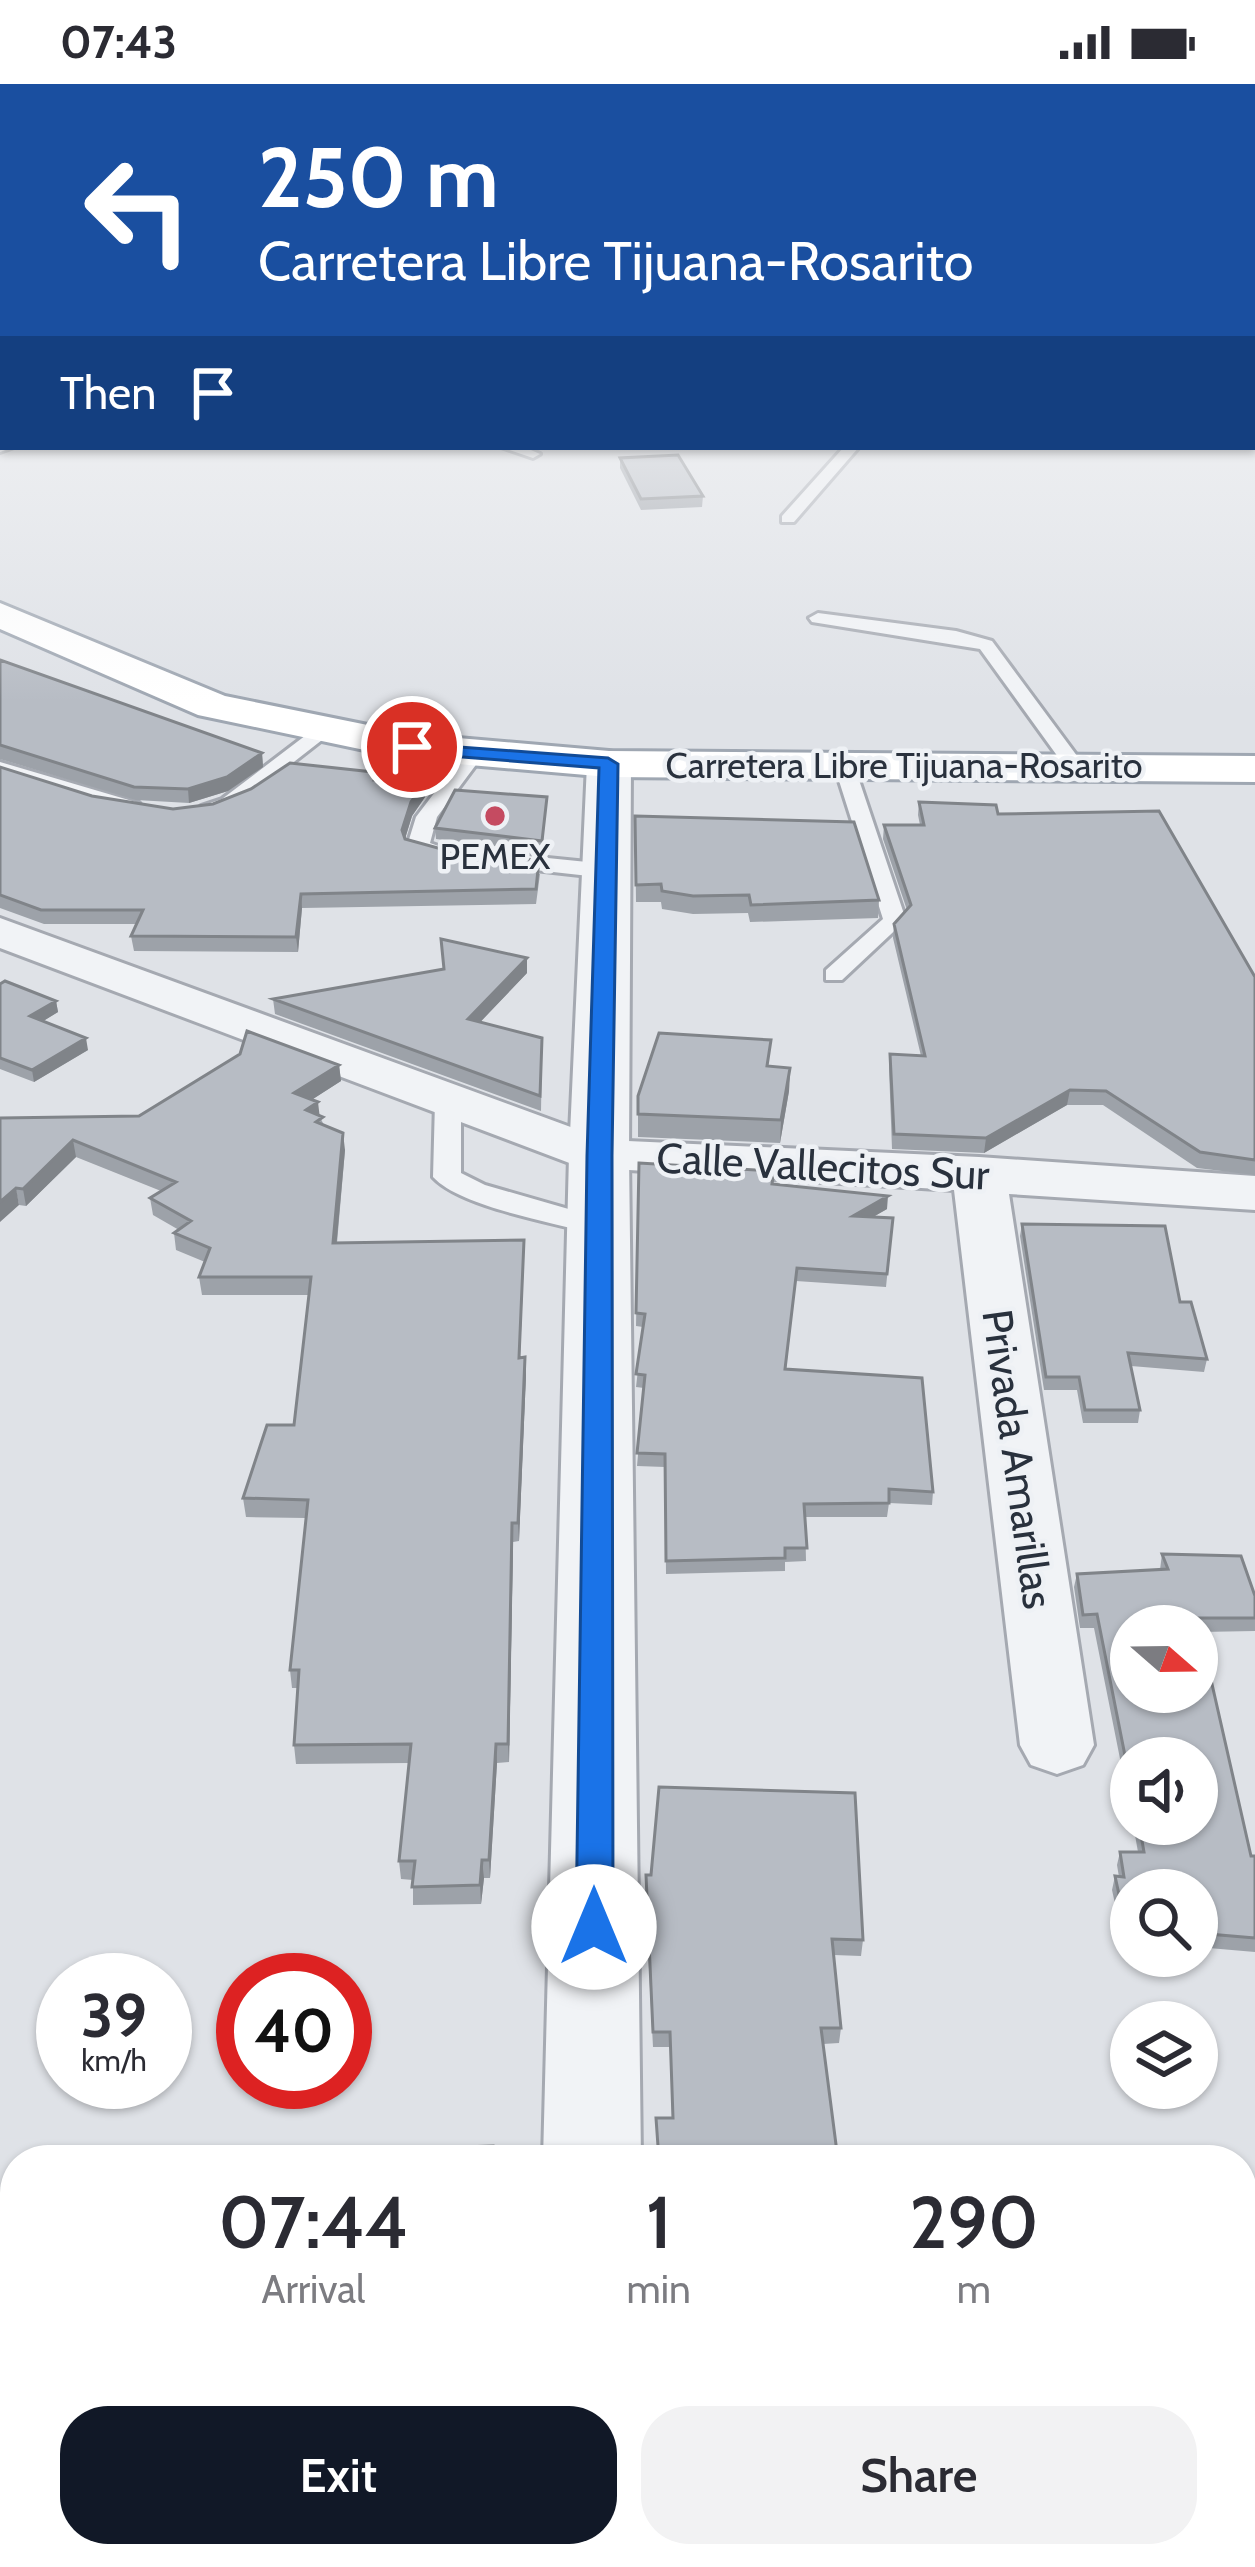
<!DOCTYPE html>
<style>
body{margin:0;font-family:Cabin,sans-serif;background:#f2f2f3;color:#2b2b33;height:100vh;display:flex;flex-direction:column;font-size:45px;white-space:nowrap}
*{box-sizing:border-box;margin:0}
p{font-size:39px;color:#7c7c81}
.icon{flex:none;width:66px;height:66px;fill:none;stroke:currentColor;stroke-width:2;stroke-linecap:round;stroke-linejoin:round}
.map{position:relative;flex:1;overflow:hidden}
.drawer{position:absolute;left:0px;top:2061px;width:1257px;height:423px;display:flex;flex-direction:column;background:#fff;border-radius:48px 48px 0 0;box-shadow:0 3px 9px #0004}
.drawer>*{flex:none}
.guide{position:absolute;left:0px;top:0px;width:1257px;height:366px;box-shadow:0 3px 9px #0004;background:#1a4fa0;color:#fff;overflow:hidden}
.needle{width:78px;rotate:110deg}
.fabs{position:absolute;left:1110px;top:1521px;display:grid;gap:24px}
.fabs a{display:grid;place-items:center;width:108px;height:108px;border-radius:50%;background:#fff;box-shadow:0 3px 9px #0004;font-size:60px}
.speed{position:absolute;left:36px;top:1869px;display:flex;gap:24px;font-size:60px;font-weight:700;text-align:center}
.speed>*{display:grid;place-content:center;width:156px;height:156px;border-radius:50%;background:#fff;box-shadow:0 3px 9px #0004;line-height:1}
.speed small{font-size:30px;font-weight:400}
.speed .limit{border:18px solid #d22;background:#fff;color:#111}
.pin{position:absolute;display:grid;place-items:center;width:102px;height:102px;color:#fff;margin:-51px;border:6px solid #fff;border-radius:50%;box-shadow:0 3px 12px #0007}
.me{position:absolute;width:132px;margin:-66px;rotate:0deg;stroke-linejoin:round;filter:drop-shadow(0 0 9px #0008)}
.turn{display:flex;align-items:center;gap:42px;height:252px;padding:0 60px;font-size:54px}
.turn .icon{width:156px;height:156px;stroke-width:2.5}
.turn b{display:block;font-size:84px;line-height:102px}
.then{display:flex;align-items:center;height:114px;padding:0 60px;background:#0003;gap:24px;font-size:45px}
.eta{display:flex;justify-content:space-evenly;align-items:center;height:204px;text-align:center}
.eta b{font-size:72px;font-weight:600;line-height:84px}
.primary-button{display:flex;gap:24px;margin-top:auto;padding:24px 60px}
.primary-button a{flex:1;height:138px;border-radius:48px;background:#111827;color:#fff;font-size:48px;font-weight:600;line-height:138px;text-align:center}
.primary-button a+a{background:#f2f2f3;color:#2b2b33}
.status{display:flex;justify-content:space-between;align-items:center;height:84px;padding:0 60px;background:#fff;direction:ltr}
.status svg{height:33px;fill:currentColor}
.map>svg:first-child{display:block}
.lines{fill:none;stroke-linecap:round;stroke-linejoin:round}
.service-casing{stroke:#a5a9b1;stroke-width:6}
.minor-casing{stroke:#a5a9b1;stroke-width:6}
.tertiary-casing{stroke:#a5a9b1;stroke-width:6}
.primary-casing{stroke:#9fa7b2;stroke-width:6}
.service{fill:#f1f3f6;fill-rule:evenodd}
.minor{fill:#f1f3f6;fill-rule:evenodd}
.tertiary{fill:#f1f3f6;fill-rule:evenodd}
.primary{fill:#fff;fill-rule:evenodd}
.wall{fill:#9da2a9}
.shaded-wall{fill:#808489}
.building{fill:#b7bcc4;stroke:#808489;stroke-width:3;fill-rule:evenodd}
.route{fill:#1a73e8;stroke:#114b97;stroke-width:3}
.poi-dot{fill:#c54b61;stroke:#eef1f5;stroke-width:4.5}
.labels{text-anchor:middle;stroke-width:9;stroke-linejoin:round;paint-order:stroke}
.far-street-label{font-size:36px;fill:#29313d;stroke:#eef1f5}
.far-poi-label{font-size:36px;fill:#29313d;stroke:#eef1f5}
.street-label{font-size:42px;fill:#29313d;stroke:#eef1f5}
</style>
<div class="status"><b>07:43</b><svg viewBox="0 0 49 12"><path d="M0 12V9h3v3zM5 12V6h3v6zM10 12V3h3v9zM15 12V0h3v12zM26 1h20v11H26zM47 4h2v5h-2z"/></svg></div>
<div class="map">
<svg width="1255" height="2483" viewBox="0 0 1255 2483">
<rect width="100%" height="100%" fill="#dfe2e7"/>
<g class="lines">
<defs>
<path id="service" d="M 501,363 L 524,363 L 540,370 L 533,374 Z
M 844,363 L 859,363 L 794,438 L 782,438 L 782,432 Z
M 818,529 L 956,547 L 992,557 L 1083,680 L 1066,684 L 980,565 L 812,538 L 809,534 Z
M 314,645 L 331,649 L 236,723 L 201,730 L 201,722 L 222,715 Z
M 467,666 L 484,670 L 437,733 L 430,759 L 463,771 L 452,778 L 410,767 L 407,762 L 416,733 Z
M 844,675 L 854,681 L 906,836 L 842,896 L 826,896 L 826,886 L 883,835 L 834,681 Z
M 0,678 L 139,719 L 142,723 L 132,729 L 0,690 Z
M 499,769 L 607,780 L 618,787 L 607,794 L 491,781 L 491,771 Z
M 448,1010 L 461,1018 L 461,1089 L 485,1101 L 610,1137 L 614,1143 L 610,1149 L 590,1149 C 549,1137 461,1123 433,1093 L 435,1018 Z"/>
<path id="minor" d="M 3,349 L 3,363 L 14,363 L 0,368 Z
M 0,834 L 606,1056 L 979,1073 L 1255,1092 L 1255,1126 L 1009,1110 L 1094,1661 L 1083,1681 L 1057,1690 L 1031,1681 L 1020,1661 L 954,1106 L 580,1083 L 0,864 Z"/>
<path id="tertiary" d="M 609,667 L 625,671 L 631,680 L 629,1072 L 641,2076 L 543,2076 L 569,1072 L 587,680 L 593,671 Z
M 532,2469 L 646,2469 L 646,2483 L 532,2483 Z"/>
<path id="primary" d="M 0,519 L 225,612 L 412,650 L 609,667 L 1255,672 L 1255,698 L 609,693 L 412,676 L 198,631 L 0,545 Z"/>
</defs>
<!-- service casing -->
<use href="#service" class="service-casing"/>
<!-- minor casing -->
<use href="#minor" class="minor-casing"/>
<!-- tertiary casing -->
<use href="#tertiary" class="tertiary-casing"/>
<!-- primary casing -->
<use href="#primary" class="primary-casing"/>
<!-- service -->
<use href="#service" class="service"/>
<!-- minor -->
<use href="#minor" class="minor"/>
<!-- tertiary -->
<use href="#tertiary" class="tertiary"/>
<!-- primary -->
<use href="#primary" class="primary"/>
</g>
<!-- wall -->
<path class="wall" d="M 620,374 L 703,412 L 702,423 L 641,426 L 620,384 Z
M 0,576 L 262,669 L 263,683 L 228,707 L 189,719 L 136,716 L 0,675 Z
M 0,683 L 92,712 L 173,725 L 213,720 L 382,689 L 383,696 L 425,713 L 412,732 L 405,755 L 540,790 L 536,820 L 302,824 L 298,868 L 134,867 L 131,852 L 136,840 L 44,840 L 0,824 Z
M 547,713 L 542,768 L 436,755 L 435,744 Z
M 919,718 L 998,730 L 1255,893 L 1255,1091 L 1197,1084 L 1103,1021 L 1067,1021 L 984,1069 L 892,1065 L 889,984 L 890,970 L 921,972 L 893,854 L 894,840 L 907,826 L 883,755 L 884,741 L 920,741 L 918,731 Z
M 635,732 L 879,816 L 878,834 L 750,838 L 748,829 L 693,830 L 662,825 L 661,818 L 636,818 Z
M 527,889 L 480,938 L 542,970 L 541,1027 L 275,930 L 273,915 Z
M 0,900 L 56,917 L 58,928 L 43,937 L 88,966 L 34,998 L 0,985 Z
M 339,981 L 341,997 L 311,1016 L 324,1041 L 345,1066 L 337,1159 L 524,1173 L 520,1274 L 525,1273 L 526,1291 L 519,1457 L 513,1458 L 509,1678 L 497,1679 L 490,1794 L 484,1794 L 481,1820 L 413,1821 L 413,1796 L 401,1795 L 399,1777 L 409,1679 L 296,1680 L 294,1661 L 297,1604 L 292,1604 L 290,1586 L 306,1434 L 246,1433 L 243,1414 L 294,1341 L 309,1211 L 202,1211 L 199,1193 L 205,1178 L 176,1166 L 174,1149 L 179,1146 L 153,1131 L 150,1114 L 161,1107 L 76,1073 L 26,1122 L 19,1121 L 0,1034 L 139,1032 Z
M 790,984 L 789,1007 L 780,1059 L 638,1053 L 638,1012 Z
M 639,1079 L 774,1101 L 887,1125 L 873,1133 L 893,1134 L 886,1203 L 796,1197 L 786,1285 L 933,1408 L 932,1421 L 889,1419 L 887,1433 L 805,1433 L 806,1477 L 785,1478 L 785,1487 L 666,1490 L 665,1383 L 637,1382 L 644,1304 L 636,1303 L 643,1243 L 636,1242 Z
M 1022,1140 L 1207,1275 L 1204,1288 L 1131,1282 L 1140,1326 L 1138,1339 L 1083,1339 L 1077,1306 L 1044,1306 L 1020,1152 Z
M 1162,1470 L 1255,1512 L 1255,1547 L 1200,1548 L 1251,1772 L 1255,1772 L 1255,1868 L 1197,1863 L 1197,1806 L 1131,1806 L 1131,1857 L 1123,1856 L 1112,1806 L 1115,1792 L 1119,1793 L 1117,1781 L 1120,1768 L 1138,1768 L 1133,1740 L 1197,1740 L 1131,1674 L 1131,1730 L 1094,1544 L 1080,1544 L 1074,1503 L 1077,1490 L 1160,1486 Z
M 645,1807 L 863,1856 L 861,1872 L 834,1871 L 841,1944 L 839,1959 L 823,1960 L 838,2076 L 658,2076 L 656,2034 L 672,2034 L 670,1963 L 653,1963 Z
M 664,2469 L 805,2469 L 804,2472 L 664,2474 Z
M 1031,2469 L 1114,2469 L 1116,2483 L 1033,2483 Z"/>
<!-- shaded-wall -->
<path class="shaded-wall" d="M 262,669 L 263,683 L 228,707 L 189,719 L 188,705 Z
M 424,700 L 425,713 L 412,732 L 403,761 L 402,746 L 411,718 Z
M 301,810 L 302,824 L 298,868 L 296,853 Z
M 527,874 L 527,889 L 469,950 L 468,935 Z
M 56,917 L 58,928 L 32,944 L 30,932 Z
M 86,954 L 88,966 L 34,998 L 32,986 Z
M 339,981 L 341,997 L 296,1026 L 294,1009 Z
M 790,984 L 789,1007 L 780,1059 L 781,1036 Z
M 1070,1006 L 1067,1021 L 984,1069 L 986,1054 Z
M 318,1018 L 320,1035 L 306,1026 Z
M 343,1049 L 345,1066 L 335,1176 L 333,1159 Z
M 73,1056 L 76,1073 L 26,1122 L 23,1105 Z
M 16,1104 L 19,1121 L 0,1138 L 0,1118 Z
M 888,1112 L 887,1125 L 852,1145 L 853,1132 Z
M 524,1156 L 524,1173 L 519,1291 L 519,1274 Z
M 525,1273 L 526,1291 L 519,1457 L 518,1439 Z
M 512,1439 L 513,1458 L 509,1678 L 508,1660 Z
M 496,1660 L 497,1679 L 490,1794 L 489,1776 Z
M 482,1776 L 484,1794 L 481,1820 L 480,1801 Z"/>
<!-- building -->
<path class="building" d="M 678,371 L 703,412 L 641,415 L 620,374 Z
M 0,576 L 262,669 L 227,693 L 188,705 L 134,703 L 0,661 Z
M 290,679 L 382,689 L 375,696 L 424,700 L 411,718 L 402,746 L 405,755 L 456,769 L 539,776 L 536,805 L 301,810 L 296,853 L 131,852 L 143,826 L 41,826 L 0,811 L 0,683 L 92,712 L 173,725 L 213,720 L 251,705 Z
M 455,706 L 547,713 L 542,757 L 435,744 Z
M 919,718 L 996,721 L 998,730 L 1159,727 L 1255,893 L 1255,1076 L 1200,1068 L 1106,1007 L 1070,1006 L 986,1054 L 894,1050 L 890,970 L 925,972 L 894,840 L 911,821 L 884,741 L 924,741 Z
M 635,732 L 854,738 L 879,816 L 751,821 L 749,811 L 693,812 L 662,807 L 661,800 L 636,801 Z
M 441,855 L 527,874 L 468,935 L 542,954 L 540,1012 L 273,915 L 444,885 Z
M 5,897 L 56,917 L 30,932 L 86,954 L 32,986 L 0,974 L 0,900 Z
M 247,947 L 339,981 L 294,1009 L 318,1018 L 306,1026 L 323,1033 L 316,1038 L 343,1049 L 333,1159 L 524,1156 L 519,1274 L 525,1273 L 518,1439 L 512,1439 L 508,1660 L 496,1660 L 489,1776 L 482,1776 L 480,1801 L 412,1803 L 415,1777 L 399,1777 L 411,1660 L 294,1661 L 299,1586 L 290,1586 L 308,1416 L 243,1414 L 267,1341 L 294,1341 L 311,1193 L 199,1193 L 210,1164 L 174,1149 L 191,1137 L 150,1114 L 176,1098 L 73,1056 L 23,1105 L 16,1104 L 0,1118 L 0,1034 L 139,1032 L 240,970 Z
M 659,949 L 771,956 L 767,982 L 790,984 L 781,1036 L 638,1030 L 638,1012 Z
M 639,1079 L 774,1087 L 772,1100 L 888,1112 L 853,1132 L 893,1134 L 887,1190 L 797,1184 L 785,1285 L 922,1294 L 933,1408 L 889,1405 L 889,1419 L 804,1420 L 807,1464 L 785,1464 L 785,1474 L 666,1477 L 665,1370 L 637,1369 L 645,1291 L 636,1290 L 645,1230 L 636,1229 Z
M 1022,1140 L 1165,1142 L 1180,1218 L 1191,1218 L 1207,1275 L 1128,1269 L 1140,1326 L 1085,1326 L 1079,1293 L 1046,1293 Z
M 1162,1470 L 1241,1472 L 1255,1512 L 1255,1534 L 1197,1534 L 1251,1772 L 1255,1772 L 1255,1854 L 1197,1849 L 1197,1806 L 1131,1806 L 1131,1843 L 1126,1843 L 1115,1792 L 1124,1793 L 1120,1768 L 1144,1768 L 1139,1740 L 1197,1740 L 1197,1674 L 1131,1674 L 1131,1702 L 1097,1530 L 1083,1531 L 1077,1490 L 1168,1485 ZM 1131,1542 L 1197,1542 L 1197,1608 L 1131,1608 Z
M 659,1703 L 855,1709 L 863,1856 L 832,1855 L 841,1944 L 821,1944 L 838,2076 L 659,2076 L 656,2034 L 673,2034 L 670,1948 L 653,1948 L 646,1791 L 651,1791 Z
M 493,2062 L 493,2076 L 392,2076 L 393,2065 Z
M 273,2469 L 402,2469 L 401,2476 L 476,2480 L 476,2483 L 271,2483 Z
M 1037,2469 L 1114,2469 L 1116,2483 L 1039,2483 Z"/>
<!-- sky -->
<linearGradient id="sky" x2="0" y2="1"><stop stop-color="#89b3da"/><stop offset="0.44" stop-color="#f1f2f4"/><stop offset="1" stop-color="#f1f2f4" stop-opacity="0"/></linearGradient>
<rect width="1255" height="618" fill="url(#sky)"/>
<!-- route -->
<path class="route" d="M 405,659 L 608,674 L 618,680 L 612,1072 L 613,1843 L 607,1854 L 594,1858 L 581,1854 L 576,1843 L 587,1072 L 599,684 L 412,669 L 403,663 Z"/>
<!-- markers -->
<circle class="poi-dot" cx="495" cy="732" r="12"/>
<g class="labels">
<!-- far-street labels -->
<g class="far-street-label">
<text x="904" y="694">Carretera Libre Tijuana-Rosarito</text>
</g>
<!-- far-poi labels -->
<g class="far-poi-label">
<text x="495" y="785">PEMEX</text>
</g>
<!-- street labels -->
<g class="street-label">
<text transform="translate(823 1082) rotate(3)" y="15">Calle Vallecitos Sur</text>
<text transform="translate(1018 1375) rotate(82)" y="15">Privada Amarillas</text>
</g>
</g>
</svg>
<div class="fabs">
<a><svg class="needle" viewBox="-14 -14 28 28"><path d="M0-13l5 13h-10z" fill="#e53935"/><path d="M0 13l5-13h-10z" fill="#7c7c81"/></svg></a>
<a><svg class="icon" aria-label="sound" viewBox="0 0 24 24"><path d="M4 9h4l5-4v14l-5-4H4zM17 9q2 3 0 6"/></svg></a>
<a><svg class="icon" aria-label="search" viewBox="0 0 24 24"><circle cx="10" cy="10" r="6"/><path d="M15 15l6 6"/></svg></a>
<a><svg class="icon" aria-label="layers" viewBox="0 0 24 24"><path d="M12 4l9 5-9 5-9-5zM3 14l9 5 9-5"/></svg></a>
</div>
<div class="speed"><div>39<small>km/h</small></div><div class="limit">40</div></div>
<div class="pin" style="left:412px;top:663px;background:#d93025"><svg class="icon" aria-label="arrive" viewBox="0 0 24 24"><path d="M6 21V4h12l-3 4 3 4H6"/></svg></div>
<svg class="me" style="left:594px;top:1843px" viewBox="-20 -20 40 40"><circle r="19" fill="#fff"/><path d="M0-13L10 11 0 6-10 11z" fill="#1a73e8"/></svg>
<div class="guide">
<div class="turn"><svg class="icon" aria-label="left" viewBox="0 0 24 24"><path d="M17 20v-9H6M10 6l-5 5 5 5"/></svg><div><b>250 m</b>Carretera Libre Tijuana-Rosarito</div></div>
<div class="then">Then<svg class="icon" aria-label="arrive" viewBox="0 0 24 24"><path d="M6 21V4h12l-3 4 3 4H6"/></svg></div>
</div>
<section class="drawer">
<div class="eta">
<div><b>07:44</b><p>Arrival</p></div>
<div><b>1</b><p>min</p></div>
<div><b>290</b><p>m</p></div>
</div>
<div class="primary-button"><a>Exit</a><a>Share</a></div>
</section>
</div>
